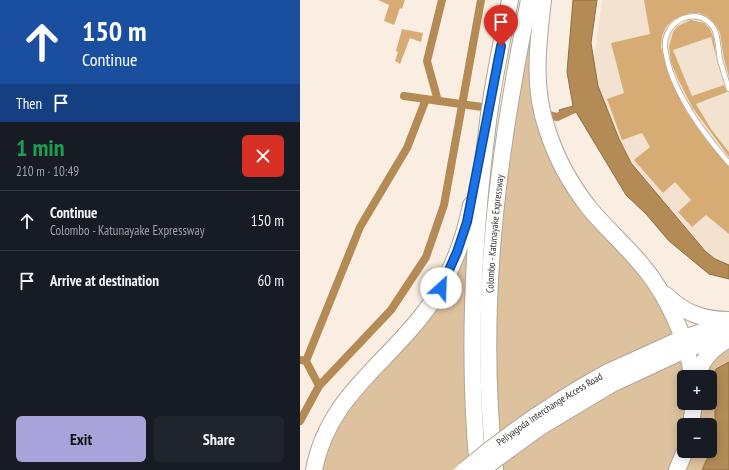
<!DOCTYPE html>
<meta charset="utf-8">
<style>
body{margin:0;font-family:"PT Sans Narrow",sans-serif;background:#20242c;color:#f1f3f6;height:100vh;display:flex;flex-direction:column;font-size:15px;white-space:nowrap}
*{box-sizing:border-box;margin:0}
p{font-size:13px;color:#9ea1a6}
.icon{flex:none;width:22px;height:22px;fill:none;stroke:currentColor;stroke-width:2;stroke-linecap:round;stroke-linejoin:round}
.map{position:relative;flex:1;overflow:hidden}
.panel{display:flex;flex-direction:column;background:#171b24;width:300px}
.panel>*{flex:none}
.banner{background:#1a4fa0;color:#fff;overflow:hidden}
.tools{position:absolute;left:377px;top:370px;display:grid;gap:8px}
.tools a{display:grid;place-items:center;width:40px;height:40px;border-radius:6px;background:#171b24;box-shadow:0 2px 10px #0003;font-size:20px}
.pin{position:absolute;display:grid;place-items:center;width:34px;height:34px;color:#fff;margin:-41px -17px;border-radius:50% 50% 50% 0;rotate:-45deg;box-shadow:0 0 4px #0007}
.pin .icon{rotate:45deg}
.me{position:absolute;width:44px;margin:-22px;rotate:25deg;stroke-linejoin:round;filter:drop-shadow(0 0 3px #0008)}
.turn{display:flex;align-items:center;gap:14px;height:84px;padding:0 16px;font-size:18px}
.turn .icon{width:52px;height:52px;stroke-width:2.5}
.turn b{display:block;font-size:28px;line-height:34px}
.then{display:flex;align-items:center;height:38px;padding:0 16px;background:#0003;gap:8px;font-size:15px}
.round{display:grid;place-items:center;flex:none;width:42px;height:42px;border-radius:6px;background:#20242c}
.overview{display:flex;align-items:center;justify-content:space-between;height:68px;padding:0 16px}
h1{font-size:24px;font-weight:600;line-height:30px;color:#1e9e55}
.primary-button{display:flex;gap:8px;margin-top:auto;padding:8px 16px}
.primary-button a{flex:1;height:46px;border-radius:6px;background:#aaa3db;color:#111;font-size:16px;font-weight:600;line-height:46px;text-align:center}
.primary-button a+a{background:#20242c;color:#f1f3f6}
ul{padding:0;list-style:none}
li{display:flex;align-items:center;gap:12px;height:60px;padding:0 16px;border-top:1px solid #363941}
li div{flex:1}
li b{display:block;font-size:15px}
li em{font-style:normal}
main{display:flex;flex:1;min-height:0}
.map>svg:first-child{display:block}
.built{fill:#f2e2cf}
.green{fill:#dec29e}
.water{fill:#b48b54;stroke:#8d6f47}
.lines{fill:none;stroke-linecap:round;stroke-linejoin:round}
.canal{stroke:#b48b54;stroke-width:8}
.building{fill:#d7ac74}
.service-casing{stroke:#afa598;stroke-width:6}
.trunk-casing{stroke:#afa598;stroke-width:17}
.motorway-casing{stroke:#afa598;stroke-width:18}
.service{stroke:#fff;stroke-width:4.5}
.trunk{stroke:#fff;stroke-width:15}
.motorway{stroke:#fff;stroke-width:16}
.trunk-bridge-casing{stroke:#afa598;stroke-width:17;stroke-linecap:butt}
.trunk-bridge{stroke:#fff;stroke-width:15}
.route-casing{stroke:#114b97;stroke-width:10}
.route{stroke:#1a73e8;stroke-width:7}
.labels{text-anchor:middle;stroke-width:4;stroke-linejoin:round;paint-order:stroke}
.street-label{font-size:10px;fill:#332f2a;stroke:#f9eee1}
</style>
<main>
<section class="panel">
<div class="banner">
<div class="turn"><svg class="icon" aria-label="ahead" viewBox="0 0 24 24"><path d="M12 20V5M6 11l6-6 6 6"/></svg><div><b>150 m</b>Continue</div></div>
<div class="then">Then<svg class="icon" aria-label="arrive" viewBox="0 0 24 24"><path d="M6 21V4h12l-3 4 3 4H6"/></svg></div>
</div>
<div class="overview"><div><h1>1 min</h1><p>210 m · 10:49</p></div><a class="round" style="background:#d93025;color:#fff"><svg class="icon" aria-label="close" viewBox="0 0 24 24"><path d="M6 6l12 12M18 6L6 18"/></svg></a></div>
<ul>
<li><svg class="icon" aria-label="ahead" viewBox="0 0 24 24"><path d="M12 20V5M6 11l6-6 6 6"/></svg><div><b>Continue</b><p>Colombo - Katunayake Expressway</p></div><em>150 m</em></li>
<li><svg class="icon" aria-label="arrive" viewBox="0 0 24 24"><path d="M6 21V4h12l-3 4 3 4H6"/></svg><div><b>Arrive at destination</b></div><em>60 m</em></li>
</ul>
<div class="primary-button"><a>Exit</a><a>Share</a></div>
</section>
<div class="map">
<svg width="429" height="470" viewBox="0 0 429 470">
<rect width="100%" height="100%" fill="#f9eee1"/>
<!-- built -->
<path class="built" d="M 302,0 L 429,0 L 429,265 L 415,259 L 405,251 L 331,163 L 319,139 L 298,86 L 294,59 Z"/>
<!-- green -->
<path class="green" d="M 229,38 L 232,41 L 243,134 L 352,283 L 377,331 L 306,367 L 194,440 L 198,198 Z
M 169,241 L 173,453 L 153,470 L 18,470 L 33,428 Z
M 429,345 L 429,362 L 422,365 L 415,374 L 415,440 L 410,449 L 410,425 L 396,425 L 399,403 L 410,403 L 410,377 L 403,377 L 413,360 Z
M 385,357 L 384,403 L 390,403 C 384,427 383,447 373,470 L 199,470 L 198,467 L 292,401 Z
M 391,451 L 409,451 L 402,470 L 383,470 Z"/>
<!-- water -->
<path class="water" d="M 273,0 L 297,0 L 291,43 L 298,86 L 319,139 L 331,163 L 405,251 L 415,259 L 429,265 L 429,279 L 409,274 L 369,241 L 346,214 L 326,195 L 276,112 L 262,118 L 259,110 L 273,106 L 267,72 Z
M 429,362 L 429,470 L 402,470 L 415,440 L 415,374 L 416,369 Z"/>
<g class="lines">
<!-- canal -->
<path class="canal" d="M 104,96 L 182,107
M 138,101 L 127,61 L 142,0
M 248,115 L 257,117 L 270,111
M 0,360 L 6,361 L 19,386 L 0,421
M 6,361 L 60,227 L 107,148 L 126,99
M 19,386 L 91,310 L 126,257 L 144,205 L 181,0"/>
</g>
<!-- building -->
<path class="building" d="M 78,0 L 105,0 L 102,9 L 100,8 L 94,25 L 84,21 L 89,5 Z
M 344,0 L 429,0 L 429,77 L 424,59 L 420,33 L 416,25 L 408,17 L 399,13 L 390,13 L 373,20 L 366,27 L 362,36 L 361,47 L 370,79 L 386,111 L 406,140 L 429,167 L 429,234 L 406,215 L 392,227 L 378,212 L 391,200 L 375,182 L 363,193 L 334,160 L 350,147 L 342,133 L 322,140 L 307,99 L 324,93 L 311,43 L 350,34 Z
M 391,20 L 404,23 L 410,29 L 414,39 L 416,57 L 411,37 L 373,50 L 392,96 L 424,85 L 427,92 L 396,104 L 411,129 L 429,152 L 429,157 L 392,107 L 377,77 L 371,62 L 369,47 L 373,32 L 378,26 Z
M 102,29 L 123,33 L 121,42 L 110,38 L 100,64 L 95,61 L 98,52 L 96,51 L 98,44 Z"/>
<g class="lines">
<defs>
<path id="service" d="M 429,89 C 426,80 423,70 420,60 C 418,50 419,36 413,27 C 397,4 363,21 365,47 C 369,88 403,133 429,163"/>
<path id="trunk" d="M 307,372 L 382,338 L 429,322
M 311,385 L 386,350 L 429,335"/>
<g id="motorway">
<path d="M 243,0 C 238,44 232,86 247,129 C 256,158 271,185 290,209 C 311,234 338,256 356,284 C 373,310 389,346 392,377"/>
<path d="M 366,295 C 384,313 403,320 429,320"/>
<path d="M 397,377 C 401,360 414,347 429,339"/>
<path d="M 391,425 L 394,403"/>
<path d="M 14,470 C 27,401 79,369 120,318 C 146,286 163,245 171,205"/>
<path d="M 178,470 C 167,354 173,237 188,122 C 193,81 202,41 210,0"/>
<path id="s1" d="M 195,470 C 177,308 197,158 229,0"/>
<path d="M 377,470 L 385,451"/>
</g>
</defs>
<!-- service casing -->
<use href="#service" class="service-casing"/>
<!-- trunk casing -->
<use href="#trunk" class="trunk-casing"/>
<!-- motorway casing -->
<use href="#motorway" class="motorway-casing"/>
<!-- service -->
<use href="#service" class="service"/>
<!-- trunk -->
<use href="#trunk" class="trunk"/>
<!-- motorway -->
<use href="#motorway" class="motorway"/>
<defs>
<g id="trunk-bridge">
<path id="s2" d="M 164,470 C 209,432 256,400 307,372"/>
<path d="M 182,470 L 241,427 L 311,385"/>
</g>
</defs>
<!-- trunk-bridge casing -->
<use href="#trunk-bridge" class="trunk-bridge-casing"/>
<!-- trunk-bridge -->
<use href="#trunk-bridge" class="trunk-bridge"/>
</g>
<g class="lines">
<defs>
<path id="route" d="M 141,288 L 157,252 L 167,222 L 201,46"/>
</defs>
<!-- route casing -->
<use href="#route" class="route-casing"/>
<!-- route -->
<use href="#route" class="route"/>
</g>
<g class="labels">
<!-- street labels -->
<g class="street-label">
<text dy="4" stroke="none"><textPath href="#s1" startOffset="237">Colombo - Katunayake Expressway</textPath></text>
<text dy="4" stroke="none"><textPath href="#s2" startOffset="105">Peliyagoda Interchange Access Road</textPath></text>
</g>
</g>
</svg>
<div class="tools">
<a>+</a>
<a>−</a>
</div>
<div class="pin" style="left:201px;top:46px;background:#d93025"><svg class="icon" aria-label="arrive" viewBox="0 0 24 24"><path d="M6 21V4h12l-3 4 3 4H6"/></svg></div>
<svg class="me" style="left:141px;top:288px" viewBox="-20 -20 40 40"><circle r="19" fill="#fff"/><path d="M0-13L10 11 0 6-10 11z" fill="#1a73e8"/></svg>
</div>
</main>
